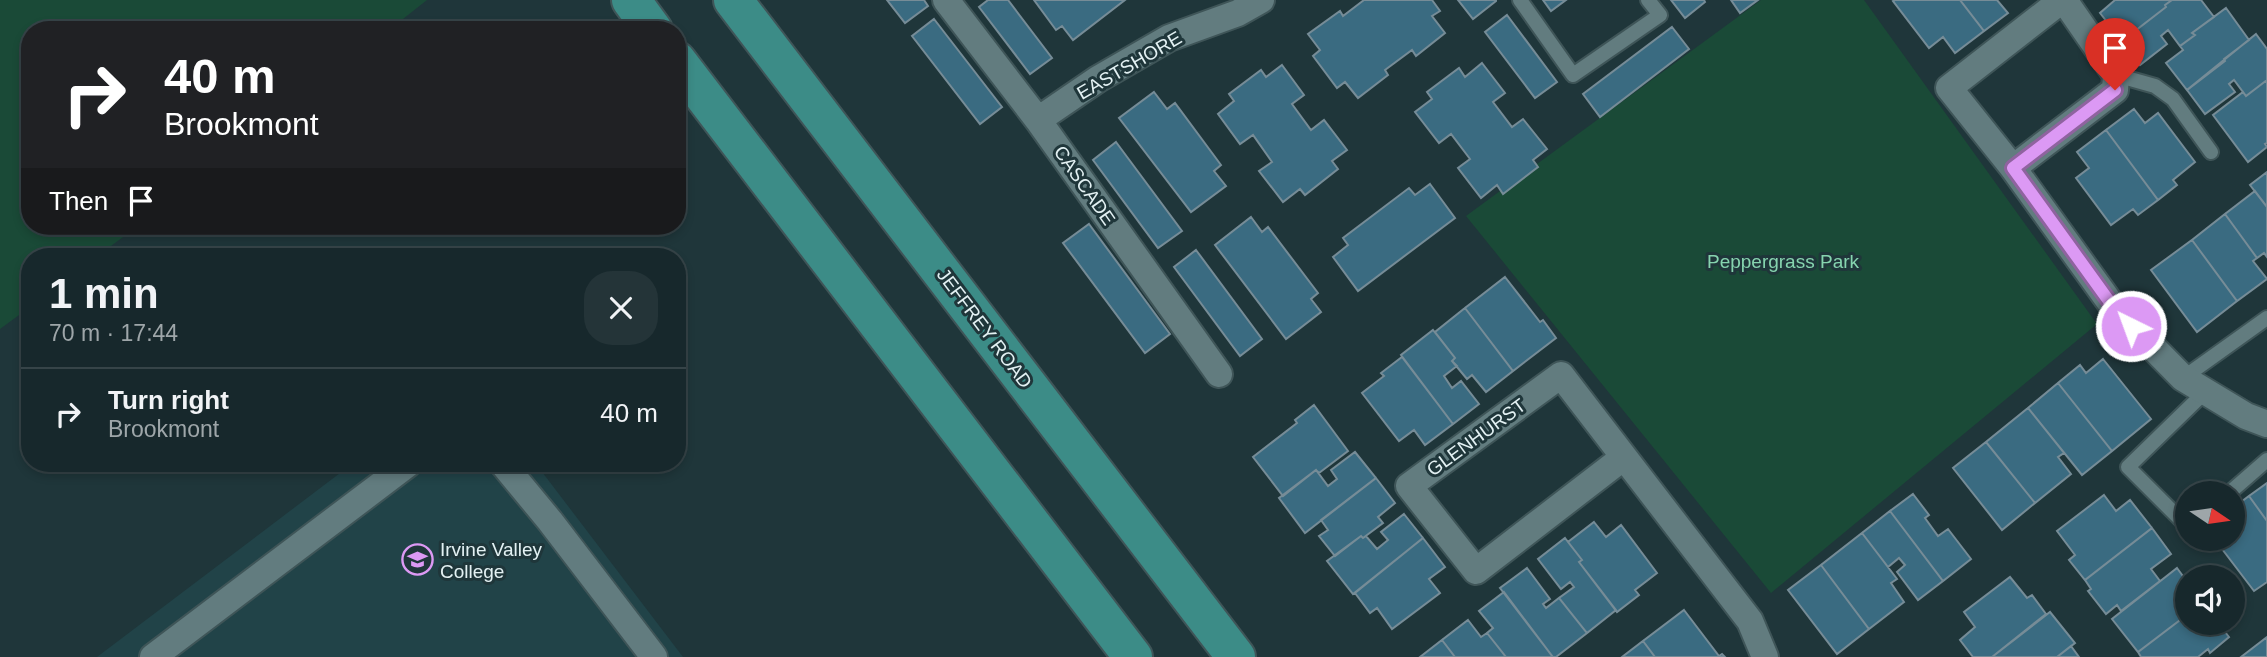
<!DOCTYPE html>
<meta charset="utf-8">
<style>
body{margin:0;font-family:Helvetica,sans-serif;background:#243438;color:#f1f3f6;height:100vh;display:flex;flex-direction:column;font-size:26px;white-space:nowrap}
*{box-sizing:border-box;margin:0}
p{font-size:23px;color:#9ea6a9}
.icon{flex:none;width:38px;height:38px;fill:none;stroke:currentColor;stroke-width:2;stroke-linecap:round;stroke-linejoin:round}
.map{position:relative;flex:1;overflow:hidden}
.details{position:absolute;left:21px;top:248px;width:665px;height:224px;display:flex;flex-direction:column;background:#17282c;border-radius:28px;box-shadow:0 4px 10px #0003,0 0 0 2px #364448}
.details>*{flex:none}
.banner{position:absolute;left:21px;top:21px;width:665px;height:214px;border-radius:28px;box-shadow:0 4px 10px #0003,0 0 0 2px #364448;background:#202124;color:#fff;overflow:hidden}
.needle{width:46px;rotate:103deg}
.tools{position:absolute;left:2175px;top:481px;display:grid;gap:14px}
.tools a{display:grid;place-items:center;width:70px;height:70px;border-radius:50%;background:#17282c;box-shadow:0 4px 10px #0003,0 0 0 2px #364448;font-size:35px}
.pin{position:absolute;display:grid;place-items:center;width:60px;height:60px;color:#fff;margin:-72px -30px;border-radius:50% 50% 50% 0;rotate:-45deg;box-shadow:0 0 7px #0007}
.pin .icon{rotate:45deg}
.me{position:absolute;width:77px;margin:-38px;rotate:318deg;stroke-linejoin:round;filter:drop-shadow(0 0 5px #0008)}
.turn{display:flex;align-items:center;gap:24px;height:147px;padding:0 28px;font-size:32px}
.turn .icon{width:91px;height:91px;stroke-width:2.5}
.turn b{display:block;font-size:49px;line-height:60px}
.then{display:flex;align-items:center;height:66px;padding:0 28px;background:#0003;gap:14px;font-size:26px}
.round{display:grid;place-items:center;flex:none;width:74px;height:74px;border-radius:28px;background:#243438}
.summary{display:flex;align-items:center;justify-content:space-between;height:119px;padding:0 28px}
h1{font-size:42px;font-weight:700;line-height:52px}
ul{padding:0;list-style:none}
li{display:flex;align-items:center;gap:21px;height:91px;padding:0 28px;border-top:2px solid #364448}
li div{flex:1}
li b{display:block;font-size:26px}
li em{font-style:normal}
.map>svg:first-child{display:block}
.built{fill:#214348}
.green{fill:#1a4a37}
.building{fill:#3a6b81;stroke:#768c97;stroke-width:2}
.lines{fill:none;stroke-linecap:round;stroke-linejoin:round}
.lane-casing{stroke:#3f5558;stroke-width:18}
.street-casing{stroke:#3f5558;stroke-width:30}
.primary-casing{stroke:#3f5558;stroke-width:42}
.lane{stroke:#627c7f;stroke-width:14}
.street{stroke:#627c7f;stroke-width:26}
.primary{stroke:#3c8c87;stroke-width:38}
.route-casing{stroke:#8f639f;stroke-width:18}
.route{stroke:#dc99f4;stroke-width:12}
.labels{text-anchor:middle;stroke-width:6;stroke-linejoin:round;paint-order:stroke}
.street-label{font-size:19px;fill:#e3f1f3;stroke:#1f363a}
.park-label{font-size:19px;fill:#86d4af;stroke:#1f363a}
.poi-label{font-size:19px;fill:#e3f1f3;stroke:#1f363a;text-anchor:start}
</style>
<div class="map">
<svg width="2267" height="657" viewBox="0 0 2267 657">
<rect width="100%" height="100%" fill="#1f363a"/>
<!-- built -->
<path class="built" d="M 352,464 L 536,464 L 683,657 L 97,657 Z"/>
<!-- green -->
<path class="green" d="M 0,0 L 427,0 L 389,30 L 30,30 L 30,226 L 138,226 L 96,257 L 30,257 L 30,307 L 0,329 Z
M 1761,0 L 1864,0 L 2097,324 L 1771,593 L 1466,216 Z"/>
<!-- building -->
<path class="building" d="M 887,0 L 924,0 L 928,6 L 905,23 Z
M 988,0 L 1008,0 L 1052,58 L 1030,74 L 979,7 Z
M 1034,0 L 1125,0 L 1073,40 L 1062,26 L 1056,30 Z
M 1364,0 L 1432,0 L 1440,11 L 1432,16 L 1445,33 L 1416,56 L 1412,50 L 1385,70 L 1388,75 L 1358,98 L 1345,82 L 1337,88 L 1313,56 L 1320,50 L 1308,34 L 1340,11 L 1343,16 Z
M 1458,0 L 1496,0 L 1496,1 L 1473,19 Z
M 1543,0 L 1566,0 L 1551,11 Z
M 1671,0 L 1704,0 L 1705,2 L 1685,18 Z
M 1731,0 L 1758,0 L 1740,13 Z
M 1895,0 L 1960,0 L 1984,31 L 1955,53 L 1943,37 L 1929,48 L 1893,1 Z
M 1960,0 L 1997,0 L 2008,13 L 1984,31 Z
M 2115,0 L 2172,0 L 2165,5 L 2166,7 L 2122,41 L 2100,13 Z
M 2172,0 L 2201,0 L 2214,17 L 2192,33 L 2195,35 L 2180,46 L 2168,30 L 2161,36 L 2167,44 L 2140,65 L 2122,41 L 2166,7 L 2165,5 Z
M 2226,8 L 2249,40 L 2224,59 L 2225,61 L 2187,90 L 2166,63 L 2183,50 L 2180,46 L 2195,35 L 2192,33 Z
M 1507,15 L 1557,82 L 1535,98 L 1485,32 Z
M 934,19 L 1002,107 L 980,124 L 912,36 Z
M 1672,27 L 1689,49 L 1600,117 L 1583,94 Z
M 2256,34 L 2267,49 L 2267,80 L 2246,96 L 2234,80 L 2229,84 L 2235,92 L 2205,114 L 2187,90 Z
M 1482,63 L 1505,93 L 1493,102 L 1512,127 L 1523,119 L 1547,149 L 1533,160 L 1538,167 L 1503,194 L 1497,185 L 1481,198 L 1458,168 L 1470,159 L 1451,134 L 1439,143 L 1415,112 L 1432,99 L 1427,92 L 1459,68 L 1465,77 Z
M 1282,65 L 1304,95 L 1292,104 L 1311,130 L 1324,120 L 1347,150 L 1332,161 L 1338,169 L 1305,195 L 1300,189 L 1283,202 L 1259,171 L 1272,162 L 1253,135 L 1240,144 L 1218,114 L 1234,101 L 1229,94 L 1261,70 L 1266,77 Z
M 2267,80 L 2267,143 L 2265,144 L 2267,147 L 2248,162 L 2213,115 L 2243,92 L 2246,96 Z
M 1154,92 L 1167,109 L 1175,103 L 1221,165 L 1214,171 L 1226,186 L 1191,212 L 1119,118 Z
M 2134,109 L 2145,123 L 2158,113 L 2195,162 L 2173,180 L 2177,185 L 2158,200 L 2106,130 Z
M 2106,130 L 2158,200 L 2138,215 L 2133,209 L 2111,225 L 2076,178 L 2089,168 L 2077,152 Z
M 1116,142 L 1182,231 L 1158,248 L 1093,160 Z
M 2267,172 L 2267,207 L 2250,185 Z
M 1430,184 L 1455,218 L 1358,291 L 1333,257 L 1348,245 L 1343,238 L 1409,188 L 1415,195 Z
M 2255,191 L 2267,207 L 2267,257 L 2264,253 L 2257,258 L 2225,214 Z
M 2225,214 L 2257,258 L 2253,261 L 2267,279 L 2237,301 L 2192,240 Z
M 1251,217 L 1262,232 L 1268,227 L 1318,293 L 1311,299 L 1321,312 L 1286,339 L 1215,245 Z
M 1089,224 L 1170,334 L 1145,353 L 1063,243 Z
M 2192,240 L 2237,301 L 2197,332 L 2151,270 Z
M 1196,250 L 1262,339 L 1240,356 L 1174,267 Z
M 1505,277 L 1540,322 L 1543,320 L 1556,338 L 1513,371 L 1465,308 Z
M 1465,308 L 1513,371 L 1486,392 L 1472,375 L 1467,379 L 1452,361 L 1455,358 L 1435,332 Z
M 1433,330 L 1455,358 L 1452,361 L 1457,366 L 1444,376 L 1452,388 L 1461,381 L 1479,404 L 1453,424 L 1401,355 Z
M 1402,357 L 1453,424 L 1425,445 L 1414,430 L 1399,441 L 1362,393 L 1384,376 L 1381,373 Z
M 2103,359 L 2151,419 L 2112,451 L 2058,383 L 2080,365 L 2086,373 Z
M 2058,383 L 2112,451 L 2082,475 L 2028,408 Z
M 1314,405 L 1348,451 L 1319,473 L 1316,470 L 1283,496 L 1253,457 L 1297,423 L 1295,420 Z
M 2028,408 L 2064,453 L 2058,457 L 2071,474 L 2035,503 L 1986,442 Z
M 1986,442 L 2035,503 L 2002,530 L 1953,468 Z
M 1355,452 L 1376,478 L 1305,533 L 1279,498 L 1316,470 L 1328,486 L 1337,479 L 1331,470 Z
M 1376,478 L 1395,503 L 1378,517 L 1383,523 L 1363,538 L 1361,536 L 1335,556 L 1319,536 L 1328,530 L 1321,520 Z
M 2267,483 L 2267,521 L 2249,496 Z
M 1913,494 L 1929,515 L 1925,518 L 1938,536 L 1948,529 L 1971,559 L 1943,581 L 1890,511 Z
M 2104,495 L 2116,511 L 2130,500 L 2152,528 L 2085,580 L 2069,560 L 2075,555 L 2057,531 Z
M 2249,496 L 2267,521 L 2267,582 L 2254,591 L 2219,545 L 2227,539 L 2233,539 L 2233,508 Z
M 1890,511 L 1943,581 L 1918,600 L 1897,572 L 1905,565 L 1899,558 L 1888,567 L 1862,533 Z
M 1404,514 L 1423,538 L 1353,594 L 1327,561 L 1361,536 L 1363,538 L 1366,536 L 1377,549 L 1388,540 L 1381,532 Z
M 1594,522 L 1606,537 L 1621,525 L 1657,573 L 1635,590 L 1639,595 L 1617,612 L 1579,562 L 1582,560 L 1568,542 Z
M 2152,528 L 2171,554 L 2151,569 L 2160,581 L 2121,611 L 2117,605 L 2106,614 L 2088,591 L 2091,589 L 2085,580 Z
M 1862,533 L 1897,579 L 1891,583 L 1904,602 L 1869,629 L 1821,565 Z
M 1423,538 L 1445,567 L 1429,579 L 1440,593 L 1392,629 L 1377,608 L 1370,613 L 1355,593 Z
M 1565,538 L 1582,560 L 1579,562 L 1616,610 L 1587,633 L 1559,598 L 1574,587 L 1570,582 L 1561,589 L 1538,559 Z
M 1821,565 L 1869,629 L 1837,654 L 1788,590 Z
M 1527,568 L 1550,599 L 1543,604 L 1546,608 L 1559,598 L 1587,633 L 1556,657 L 1553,657 L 1500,588 Z
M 2177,568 L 2188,583 L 2188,614 L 2138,652 L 2112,619 Z
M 2010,577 L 2027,598 L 2032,595 L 2046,614 L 1992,657 L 1973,657 L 1960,640 L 1975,627 L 1964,612 Z
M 1504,592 L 1552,656 L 1551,657 L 1506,657 L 1487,633 L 1493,628 L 1479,611 Z
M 1684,610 L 1719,656 L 1722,654 L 1725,657 L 1655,657 L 1643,641 Z
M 2050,612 L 2075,643 L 2057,657 L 1992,657 Z
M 2188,614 L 2188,623 L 2218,623 L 2229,637 L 2210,653 L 2208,649 L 2198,657 L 2141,657 L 2138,652 Z
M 1468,620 L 1481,637 L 1487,633 L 1506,657 L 1455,657 L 1442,640 Z
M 2267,637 L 2267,657 L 2241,657 Z
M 1442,640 L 1455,657 L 1420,657 Z
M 1643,641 L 1655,657 L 1622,657 Z
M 2071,646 L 2079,657 L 2057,657 Z"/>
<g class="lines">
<defs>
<path id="lane" d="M 1520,0 L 1573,75 L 1660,15 L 1648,0
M 2116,75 L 2155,86 L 2173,99 L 2211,152
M 2183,378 L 2267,318
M 2228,494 L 2267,460
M 2188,527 L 2128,467 L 2206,391"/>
<path id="street" d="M 946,0 L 1038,120 L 1219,374
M 2062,0 L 1949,88 L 2013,168 L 2114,308 L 2183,378 L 2246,416 L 2267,424
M 1038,120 L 1098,79 L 1169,38 L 1238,13 L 1261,0
M 2013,168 L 2115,90 L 2116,75 L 2064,0
M 1624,457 L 1476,571 L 1409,486 L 1561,375 L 1750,621 L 1765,657
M 503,464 L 550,521 L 654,657
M 153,657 L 408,464"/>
<path id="primary" d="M 631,0 L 653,30
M 733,0 L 1236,657
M 677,61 L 1133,657"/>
</defs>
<!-- lane casing -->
<use href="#lane" class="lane-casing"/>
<!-- street casing -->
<use href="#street" class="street-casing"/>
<!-- primary casing -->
<use href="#primary" class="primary-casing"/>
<!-- lane -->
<use href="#lane" class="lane"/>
<!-- street -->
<use href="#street" class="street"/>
<!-- primary -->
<use href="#primary" class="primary"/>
</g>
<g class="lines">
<defs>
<path id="route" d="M 2115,90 L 2013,168 L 2114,308 L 2131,326"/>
</defs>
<!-- route casing -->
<use href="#route" class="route-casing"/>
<!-- route -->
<use href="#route" class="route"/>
</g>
<!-- icons -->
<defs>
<symbol id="university-ring" viewBox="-11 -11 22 22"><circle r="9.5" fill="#1f363a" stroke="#dc99f4" stroke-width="1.5"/><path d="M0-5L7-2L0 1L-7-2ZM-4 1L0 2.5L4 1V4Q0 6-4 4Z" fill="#dc99f4"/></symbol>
</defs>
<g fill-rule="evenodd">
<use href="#university-ring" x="400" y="542" width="35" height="35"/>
</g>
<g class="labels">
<!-- street labels -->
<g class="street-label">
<text transform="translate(1129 65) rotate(-30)" y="7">EASTSHORE</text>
<text transform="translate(1085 185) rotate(55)" y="7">CASCADE</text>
<text transform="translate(985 328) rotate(53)" y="7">JEFFREY ROAD</text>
<text transform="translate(1476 437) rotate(-36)" y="7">GLENHURST</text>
</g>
<!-- park labels -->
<g class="park-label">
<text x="1783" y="268">Peppergrass Park</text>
</g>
<!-- poi labels -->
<g class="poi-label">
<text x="440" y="556">Irvine Valley<tspan x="440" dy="22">College</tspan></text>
</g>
</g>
</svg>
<div class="tools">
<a><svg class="needle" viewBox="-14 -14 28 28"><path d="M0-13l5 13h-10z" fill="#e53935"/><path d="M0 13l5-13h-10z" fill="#9ea6a9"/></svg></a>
<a><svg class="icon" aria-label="sound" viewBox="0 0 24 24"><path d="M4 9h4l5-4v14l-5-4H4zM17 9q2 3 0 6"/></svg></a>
</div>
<div class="pin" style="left:2115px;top:90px;background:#d93025"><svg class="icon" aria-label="arrive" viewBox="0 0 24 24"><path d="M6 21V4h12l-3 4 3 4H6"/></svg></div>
<svg class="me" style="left:2131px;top:326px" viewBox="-20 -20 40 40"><circle r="17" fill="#dc99f4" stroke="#fff" stroke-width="3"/><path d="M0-11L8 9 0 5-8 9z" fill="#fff"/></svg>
<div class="banner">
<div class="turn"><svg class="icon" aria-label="right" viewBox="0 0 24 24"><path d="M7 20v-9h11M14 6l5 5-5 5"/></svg><div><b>40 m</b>Brookmont</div></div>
<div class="then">Then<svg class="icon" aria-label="arrive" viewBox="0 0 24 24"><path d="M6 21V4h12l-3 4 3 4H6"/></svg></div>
</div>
<section class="details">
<div class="summary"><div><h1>1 min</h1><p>70 m · 17:44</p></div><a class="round"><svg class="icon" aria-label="close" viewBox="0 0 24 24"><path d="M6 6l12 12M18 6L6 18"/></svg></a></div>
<ul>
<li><svg class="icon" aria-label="right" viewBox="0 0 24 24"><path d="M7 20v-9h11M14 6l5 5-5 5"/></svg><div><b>Turn right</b><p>Brookmont</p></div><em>40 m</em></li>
</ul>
</section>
</div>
